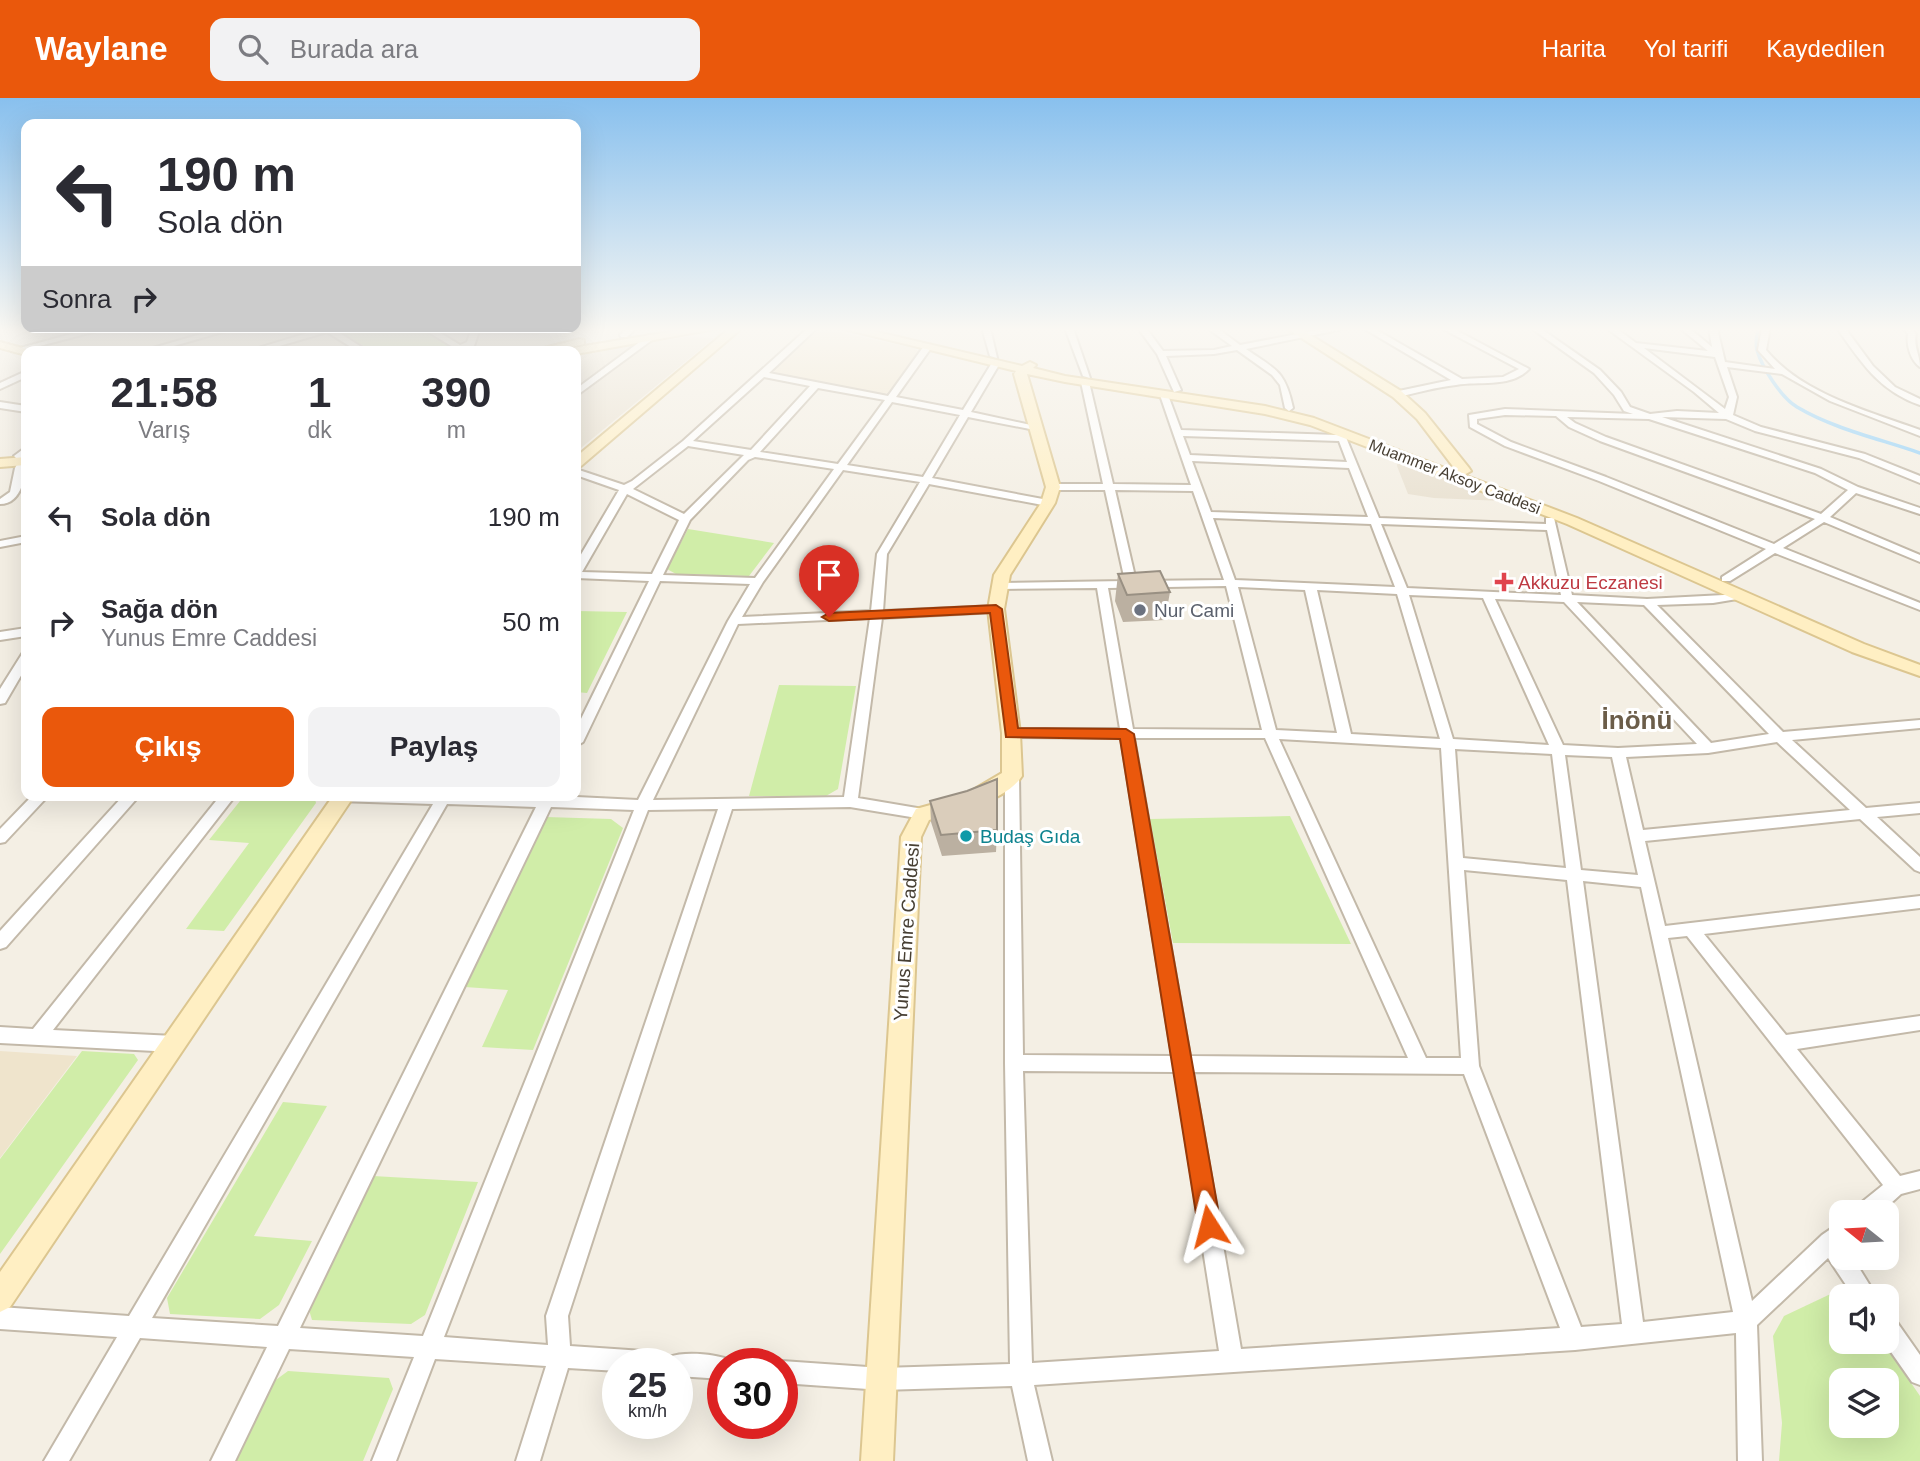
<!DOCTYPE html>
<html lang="tr">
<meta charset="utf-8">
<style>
body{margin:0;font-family:Arial,sans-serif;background:#f2f2f3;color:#2b2b33;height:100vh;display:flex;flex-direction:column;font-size:26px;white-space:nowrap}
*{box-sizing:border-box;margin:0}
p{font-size:23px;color:#7c7c81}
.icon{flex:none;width:38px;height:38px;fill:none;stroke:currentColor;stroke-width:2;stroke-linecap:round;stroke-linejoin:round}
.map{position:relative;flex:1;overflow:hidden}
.panel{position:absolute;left:21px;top:248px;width:560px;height:455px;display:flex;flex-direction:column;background:#fff;border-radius:14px;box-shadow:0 7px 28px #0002}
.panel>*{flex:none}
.top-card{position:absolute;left:21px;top:21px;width:560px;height:214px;border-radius:14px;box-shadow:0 7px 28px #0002;background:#fff;color:#2b2b33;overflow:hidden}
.needle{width:46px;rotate:288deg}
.fabs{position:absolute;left:1829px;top:1102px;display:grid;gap:14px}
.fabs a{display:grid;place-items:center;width:70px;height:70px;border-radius:14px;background:#fff;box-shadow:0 7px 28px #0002;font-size:35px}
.speed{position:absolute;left:602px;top:1250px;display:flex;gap:14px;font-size:35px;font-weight:700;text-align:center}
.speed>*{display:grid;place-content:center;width:91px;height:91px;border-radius:50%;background:#fff;box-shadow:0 7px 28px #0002;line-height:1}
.speed small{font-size:18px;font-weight:400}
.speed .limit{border:10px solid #d22;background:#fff;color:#111}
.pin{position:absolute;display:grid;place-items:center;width:60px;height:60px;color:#fff;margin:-72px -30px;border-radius:50% 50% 50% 0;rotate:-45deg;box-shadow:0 0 7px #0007}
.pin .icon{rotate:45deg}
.me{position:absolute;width:77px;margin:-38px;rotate:351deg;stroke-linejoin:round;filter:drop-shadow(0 0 5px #0008)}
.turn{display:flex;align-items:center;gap:24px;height:147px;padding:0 21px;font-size:32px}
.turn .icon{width:91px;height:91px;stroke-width:2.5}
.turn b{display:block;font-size:49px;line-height:60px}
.then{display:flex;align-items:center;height:66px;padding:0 21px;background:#0003;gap:14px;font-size:26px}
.eta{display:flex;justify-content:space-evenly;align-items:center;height:119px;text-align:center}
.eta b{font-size:42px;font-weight:700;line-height:49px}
.cta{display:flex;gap:14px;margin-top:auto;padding:14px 21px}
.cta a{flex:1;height:80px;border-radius:14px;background:#ea580c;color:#fff;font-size:28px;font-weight:700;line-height:80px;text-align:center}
.cta a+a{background:#f2f2f3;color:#2b2b33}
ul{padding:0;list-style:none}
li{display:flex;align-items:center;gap:21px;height:105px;padding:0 21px}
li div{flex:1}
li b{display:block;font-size:26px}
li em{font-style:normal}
header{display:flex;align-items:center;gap:42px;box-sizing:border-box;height:98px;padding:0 35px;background:#ea580c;color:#fff}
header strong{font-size:33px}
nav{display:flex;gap:38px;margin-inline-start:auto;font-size:24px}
.search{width:490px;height:63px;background:#f2f2f3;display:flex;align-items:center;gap:18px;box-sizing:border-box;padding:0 24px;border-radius:14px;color:#7c7c81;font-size:26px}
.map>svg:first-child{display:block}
.residential{fill:#e9e1d1}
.education{fill:#efe4cc}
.green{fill:#d0eda8;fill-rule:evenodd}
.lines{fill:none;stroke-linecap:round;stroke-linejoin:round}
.stream{stroke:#99d3f8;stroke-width:3.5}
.street-casing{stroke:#c3b9a9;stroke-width:4}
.secondary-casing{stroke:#dcc690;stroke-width:4}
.street{fill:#fff;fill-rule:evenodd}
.secondary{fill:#ffefc3;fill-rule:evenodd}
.wall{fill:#bbb0a1}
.building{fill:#dacdbb;stroke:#999083;stroke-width:2}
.route{fill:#ea580c;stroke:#983908;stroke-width:2}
.health-dot{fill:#e0444e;stroke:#fff;stroke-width:2.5}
.worship-dot{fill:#6b7280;stroke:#fff;stroke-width:2.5}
.culture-dot{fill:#0f9aa8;stroke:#fff;stroke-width:2.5}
.labels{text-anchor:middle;stroke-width:6;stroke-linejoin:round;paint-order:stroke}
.far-street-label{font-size:16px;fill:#473f33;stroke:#fff}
.health-label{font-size:19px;fill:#be3a42;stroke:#fff;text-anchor:start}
.worship-label{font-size:19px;fill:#5b616d;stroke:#fff;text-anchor:start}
.culture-label{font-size:19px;fill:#0d838f;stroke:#fff;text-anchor:start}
.street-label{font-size:19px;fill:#473f33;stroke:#fff}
.district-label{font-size:26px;font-weight:bold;fill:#6b5d49;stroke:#fff}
</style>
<header>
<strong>Waylane</strong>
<div class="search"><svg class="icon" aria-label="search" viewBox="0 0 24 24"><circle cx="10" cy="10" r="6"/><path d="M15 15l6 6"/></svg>Burada ara</div>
<nav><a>Harita</a><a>Yol tarifi</a><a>Kaydedilen</a></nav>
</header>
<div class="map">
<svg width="1920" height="1363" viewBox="0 0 1920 1363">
<rect width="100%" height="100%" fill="#f4efe4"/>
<!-- residential -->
<path class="residential" d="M 687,239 L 714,240 L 576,354 L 576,255 L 635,244 L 636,246 Z
M 1398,361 L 1503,401 L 1502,403 L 1434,400 L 1408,396 L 1397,368 Z"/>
<!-- education -->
<path class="education" d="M 824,231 L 913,250 L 920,254 L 888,295 L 881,297 L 776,277 L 773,271 L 815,233 Z
M 0,953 L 77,958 L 0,1060 Z"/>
<!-- green -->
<path class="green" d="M 342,230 L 421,230 L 462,254 L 374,254 L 339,233 Z
M 688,431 L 774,445 L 749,478 L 676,476 L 667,471 Z
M 576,513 L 627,514 L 587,595 L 576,594 Z
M 779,587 L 856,588 L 838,691 L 826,698 L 749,698 Z
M 246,699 L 315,701 L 316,705 L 224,833 L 186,831 L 249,745 L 209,742 L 240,703 Z
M 1290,718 L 1351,846 L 1173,845 L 1150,721 Z
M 546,719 L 611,721 L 623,730 L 533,952 L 482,949 L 508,892 L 465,889 Z
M 82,953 L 134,956 L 138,962 L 0,1156 L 0,1061 Z
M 283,1004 L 327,1008 L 254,1138 L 312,1143 L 279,1207 L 260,1221 L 170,1216 L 167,1200 Z
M 373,1078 L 478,1084 L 425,1217 L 411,1226 L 312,1222 L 309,1212 Z
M 1839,1192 L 1849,1199 L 1841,1199 L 1841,1244 L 1883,1244 L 1920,1298 L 1920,1363 L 1779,1363 L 1782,1325 L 1773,1238 L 1784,1218 ZM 1841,1283 L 1886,1283 L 1886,1328 L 1841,1328 Z
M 288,1273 L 389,1280 L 393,1291 L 363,1363 L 235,1363 L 273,1284 Z"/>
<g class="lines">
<!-- stream -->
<path class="stream" d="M 1758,230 C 1757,237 1755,245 1757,252 C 1762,270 1781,299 1797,309 C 1834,331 1880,341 1920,355"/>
<defs>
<path id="street" d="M 93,230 L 108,230 L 17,254 L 13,252 Z
M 222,230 L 236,230 L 153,254 L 139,254 Z
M 324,230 L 338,230 L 335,232 L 369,254 L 359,254 L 327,234 L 259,254 L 245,254 Z
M 422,230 L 432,230 L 460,247 L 467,244 L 472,230 L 480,230 L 474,248 L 466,250 L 471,254 L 461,254 Z
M 627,230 L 636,230 L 627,239 L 621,239 L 620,237 Z
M 808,230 L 817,230 L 769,275 L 888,298 L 924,248 L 927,248 L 931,250 L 896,299 L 963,312 L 993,263 L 999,263 L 1000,265 L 971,314 L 1040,329 L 1035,332 L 968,319 L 932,380 L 1048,402 L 1053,405 L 1048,408 L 929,386 L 887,456 L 883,513 L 996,508 L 1002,511 L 996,514 L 882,520 L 858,700 L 923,711 L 928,712 L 930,716 L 928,720 L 923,721 L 850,709 L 732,711 L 568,1218 L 570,1248 L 658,1254 L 666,1257 L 668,1262 L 669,1259 C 685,1253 715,1256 731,1262 L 732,1265 L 723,1265 L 723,1281 L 677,1278 L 677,1265 L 618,1265 L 618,1273 L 568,1270 L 540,1363 L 516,1363 L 546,1268 L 435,1261 L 396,1363 L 372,1363 L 414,1259 L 289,1251 L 235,1363 L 211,1363 L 267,1249 L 140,1240 L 69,1363 L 44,1363 L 117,1239 L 0,1231 L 0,1209 L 129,1218 L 433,706 L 337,703 L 330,698 L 556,698 L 638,702 L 728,523 L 750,486 L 660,483 L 583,644 L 576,648 L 576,631 L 649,483 L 576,480 L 576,465 L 619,392 L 576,377 L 576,371 L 624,387 L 632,383 L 683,343 ZM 764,279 L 810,288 L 751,352 L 693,343 ZM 818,290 L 885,302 L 838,366 L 760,354 ZM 892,304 L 960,317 L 923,379 L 847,367 ZM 688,348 L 744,357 L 684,416 L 633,391 ZM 755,359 L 834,371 L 755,480 L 663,477 L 690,422 L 748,362 ZM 843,372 L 920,384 L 877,456 L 871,513 L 742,519 L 763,484 ZM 627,396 L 679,422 L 652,476 L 582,474 ZM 870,520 L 844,699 L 653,702 L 738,526 ZM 447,706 L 536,709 L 278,1228 L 152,1220 ZM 551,709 L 634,712 L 423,1238 L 300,1230 ZM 718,711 L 546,1218 L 548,1247 L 444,1239 L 648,712 Z
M 982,230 L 990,230 L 997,260 L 990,258 Z
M 1065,230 L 1073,230 L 1090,280 L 1083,278 Z
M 1138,230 L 1146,230 L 1163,253 L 1214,252 L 1232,248 L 1207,230 L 1217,230 L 1240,247 L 1329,230 L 1348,230 L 1246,251 C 1276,272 1285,272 1293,310 L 1289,313 L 1285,310 L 1280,287 L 1272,277 L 1237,252 L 1214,256 L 1166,258 L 1181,292 L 1174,294 L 1157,256 Z
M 1363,230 L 1373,230 L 1462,281 L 1503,279 L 1519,271 L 1441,230 L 1452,230 L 1529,271 C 1511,290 1480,283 1456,287 C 1436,289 1417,295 1397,299 L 1394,298 L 1394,294 L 1451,282 Z
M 1531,230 L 1540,230 L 1600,272 L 1621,294 L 1630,309 L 1650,316 L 1677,313 L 1719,315 L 1694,294 L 1606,230 L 1616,230 L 1636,245 L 1708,253 L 1680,230 L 1689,230 L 1712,249 L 1709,230 L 1717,230 L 1725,264 L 1775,271 L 1758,252 L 1762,230 L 1770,230 L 1766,252 C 1802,296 1868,313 1920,332 L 1920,338 L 1830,303 L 1782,276 L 1727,269 L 1737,299 L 1733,317 L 1761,329 L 1865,356 L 1920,378 L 1920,385 L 1859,360 L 1755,333 L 1726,321 L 1662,319 L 1821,371 L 1858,389 L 1920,410 L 1920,416 L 1856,395 L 1830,419 L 1920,457 L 1920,464 L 1824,424 L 1783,450 L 1920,505 L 1920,512 L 1775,455 L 1730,483 L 1722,483 L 1722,479 L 1766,451 L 1599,383 L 1505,348 L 1470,329 L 1469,317 L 1505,311 L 1633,316 L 1624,313 L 1614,297 L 1594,275 ZM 1644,250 L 1715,259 L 1729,299 L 1725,311 ZM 1505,317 L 1556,318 L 1569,329 L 1600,343 L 1815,421 L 1774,446 L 1606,379 L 1511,344 L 1477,326 L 1477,321 ZM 1567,319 L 1649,321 L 1815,375 L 1848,392 L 1821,416 L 1606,339 L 1575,325 Z
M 1837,230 L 1845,230 L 1873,268 L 1895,289 L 1920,301 L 1920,307 C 1879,293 1861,264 1837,230 Z
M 1903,230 L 1911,230 L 1916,236 C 1913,248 1920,257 1920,269 C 1911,263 1906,247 1908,236 Z
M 649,237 L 656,239 L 576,298 L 576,291 Z
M 26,273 L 26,279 L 0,291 L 0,285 Z
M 1085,281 L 1089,284 L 1113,386 L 1191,387 L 1160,297 L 1164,294 L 1168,297 L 1181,332 L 1337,337 L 1337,332 L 1343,332 L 1379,420 L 1546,426 L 1546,420 L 1554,420 L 1572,497 L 1647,501 L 1743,496 L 1743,500 L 1713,505 L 1657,507 L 1783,634 L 1920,622 L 1920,630 L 1792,642 L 1866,710 L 1920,705 L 1920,715 L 1877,719 L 1920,759 L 1920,774 L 1915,772 L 1860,721 L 1645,743 L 1665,828 L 1920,798 L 1920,810 L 1704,836 L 1786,937 L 1920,918 L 1920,932 L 1797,951 L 1900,1078 L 1920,1073 L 1920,1091 L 1901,1096 L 1880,1115 L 1854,1115 L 1857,1108 L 1883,1087 L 1687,838 L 1668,840 L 1752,1203 L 1822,1137 L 1841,1124 L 1841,1160 L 1853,1160 L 1877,1199 L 1854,1199 L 1828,1160 L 1757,1227 L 1762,1363 L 1738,1363 L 1736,1235 L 1575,1252 L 1034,1287 L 1052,1363 L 1028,1363 L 1012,1288 L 882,1292 L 782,1285 L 782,1265 L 776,1265 L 782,1263 L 882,1270 L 1010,1266 L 1005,965 L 1005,678 L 1007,675 L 1017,675 L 1019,678 L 1023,957 L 1172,958 L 1121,640 L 1011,639 L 1004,635 L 1011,631 L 1120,631 L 1097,490 L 1000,491 L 994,488 L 1000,485 L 1125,483 L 1105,392 L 1053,392 L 1048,389 L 1053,386 L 1103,386 L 1081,284 ZM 1183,338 L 1339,343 L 1347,364 L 1190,357 ZM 1192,363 L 1349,370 L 1368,419 L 1211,414 ZM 1115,392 L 1193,393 L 1224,482 L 1136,483 ZM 1213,420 L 1371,426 L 1395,489 L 1235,482 ZM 1381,426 L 1547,432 L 1561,497 L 1407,490 ZM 1226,488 L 1262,632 L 1133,631 L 1108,490 ZM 1238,489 L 1305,492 L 1337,635 L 1276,632 ZM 1317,492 L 1397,496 L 1440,641 L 1351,636 ZM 1409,497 L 1483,500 L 1549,647 L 1453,641 ZM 1495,501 L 1564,504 L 1697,646 L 1618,650 L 1563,647 ZM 1577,504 L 1644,507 L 1769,636 L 1711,645 ZM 1134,640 L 1265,640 L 1408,960 L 1190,958 ZM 1279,641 L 1441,650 L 1461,960 L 1426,960 ZM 1777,644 L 1850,712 L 1643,732 L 1626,659 L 1708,655 ZM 1455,651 L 1552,656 L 1566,770 L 1463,760 ZM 1565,657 L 1612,659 L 1638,777 L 1581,772 ZM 1464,772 L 1567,782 L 1622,1226 L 1581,1229 L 1479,968 ZM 1583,783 L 1641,789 L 1733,1214 L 1643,1224 ZM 1023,973 L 1175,974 L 1219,1253 L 1032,1265 ZM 1193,974 L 1464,976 L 1560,1230 L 1241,1251 Z
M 0,304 L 26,308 L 26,314 L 0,310 Z
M 26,349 C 27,366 26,406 0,406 L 0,401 L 10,394 L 15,370 L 19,363 L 14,358 Z
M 26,438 L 26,444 L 0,449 L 0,443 Z
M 26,530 L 26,538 L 0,542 L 0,534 Z
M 26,555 L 26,569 L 5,605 L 0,606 L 0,591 L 22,556 Z
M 32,698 L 48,698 L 5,744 L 0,745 L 0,731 Z
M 123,698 L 139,698 L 6,849 L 0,851 L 0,833 Z
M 220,698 L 235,698 L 53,932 L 174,938 L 180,941 L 183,946 L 180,951 L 174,954 L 0,945 L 0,929 L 33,931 Z
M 1886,1217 L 1894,1220 L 1920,1257 L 1920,1287 L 1912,1284 L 1884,1244 L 1886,1244 Z"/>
<path id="secondary" d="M 693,230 L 720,230 L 576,256 L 561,254 L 566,251 Z
M 730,230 L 742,230 L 581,368 L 576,369 L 576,359 Z
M 840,230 L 860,230 L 1022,268 L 1030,264 L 1036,267 L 1033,270 L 1065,278 L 1265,308 L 1314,320 L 1458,375 L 1417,321 L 1393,299 L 1286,230 L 1299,230 L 1401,293 L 1425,315 L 1469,370 L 1471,373 L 1464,377 L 1577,420 L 1864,546 L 1920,567 L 1920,578 L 1852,554 L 1567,426 L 1310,327 L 1265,316 L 1065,284 L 1027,276 L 1060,389 L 1055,405 L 1010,477 L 1004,511 L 1020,635 L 1022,678 C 1007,702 956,716 929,722 L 921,739 L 893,1363 L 861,1363 L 901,739 L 916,711 L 963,698 L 1002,675 L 1002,635 L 988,511 L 994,477 L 1041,405 L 1046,389 L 1014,276 L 1016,273 Z
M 580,241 L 584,242 L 584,246 L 550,254 L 528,254 Z
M 0,244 L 30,252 L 31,254 L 26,254 L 26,257 L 0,250 Z
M 26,359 L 26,367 L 0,369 L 0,361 Z
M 333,698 L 354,698 L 10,1209 L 0,1214 L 0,1174 Z"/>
</defs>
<!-- street casing -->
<use href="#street" class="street-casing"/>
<!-- secondary casing -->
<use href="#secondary" class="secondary-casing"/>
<!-- street -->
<use href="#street" class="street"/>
<!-- secondary -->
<use href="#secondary" class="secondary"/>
</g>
<!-- wall -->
<path class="wall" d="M 1118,476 L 1170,494 L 1165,522 L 1123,524 L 1115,503 Z
M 930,703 L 997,732 L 996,754 L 942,758 L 931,724 Z"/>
<!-- building -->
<path class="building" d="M 1160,473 L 1170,494 L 1127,497 L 1118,476 Z
M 997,681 L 997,732 L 941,737 L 930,703 L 967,693 Z"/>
<!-- sky -->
<linearGradient id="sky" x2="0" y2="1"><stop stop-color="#88c0ee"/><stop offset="0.55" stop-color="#faf8f3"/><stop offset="1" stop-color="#faf8f3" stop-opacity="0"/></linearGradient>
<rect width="1920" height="421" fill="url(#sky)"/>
<!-- route -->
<path class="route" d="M 996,507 L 1002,511 L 1018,630 L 1126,631 L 1134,636 L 1221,1128 L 1218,1136 L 1209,1140 L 1201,1136 L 1198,1128 L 1120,641 L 1006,639 L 990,515 L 829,523 L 822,519 L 829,515 Z"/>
<!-- markers -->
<path class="health-dot" d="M1500.5 473.5h7v7h7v7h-7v7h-7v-7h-7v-7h7z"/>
<circle class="worship-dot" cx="1140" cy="512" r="7"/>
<circle class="culture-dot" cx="966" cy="738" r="7"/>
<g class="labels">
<!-- far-street labels -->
<g class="far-street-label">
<text transform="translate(1455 378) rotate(21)" y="6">Muammer Aksoy Caddesi</text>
</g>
<!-- health labels -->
<g class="health-label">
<text x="1518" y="491">Akkuzu Eczanesi</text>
</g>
<!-- worship labels -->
<g class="worship-label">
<text x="1154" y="519">Nur Cami</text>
</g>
<!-- culture labels -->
<g class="culture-label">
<text x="980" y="745">Budaş Gıda</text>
</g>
<!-- street labels -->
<g class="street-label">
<text transform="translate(906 834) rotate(-86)" y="7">Yunus Emre Caddesi</text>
</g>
<!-- district labels -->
<g class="district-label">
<text x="1637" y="631">İnönü</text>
</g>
</g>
</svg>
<div class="fabs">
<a><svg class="needle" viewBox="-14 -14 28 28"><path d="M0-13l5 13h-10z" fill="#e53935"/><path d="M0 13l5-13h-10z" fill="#7c7c81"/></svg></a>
<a><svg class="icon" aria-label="sound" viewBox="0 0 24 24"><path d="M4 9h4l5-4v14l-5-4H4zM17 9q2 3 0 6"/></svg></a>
<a><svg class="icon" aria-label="layers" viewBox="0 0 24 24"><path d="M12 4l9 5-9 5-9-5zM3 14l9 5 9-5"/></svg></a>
</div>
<div class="speed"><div>25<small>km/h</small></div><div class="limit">30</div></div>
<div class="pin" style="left:829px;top:519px;background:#d93025"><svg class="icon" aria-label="arrive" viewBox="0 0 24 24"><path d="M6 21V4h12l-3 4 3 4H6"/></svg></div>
<svg class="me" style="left:1209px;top:1128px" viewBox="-20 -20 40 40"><path d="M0-17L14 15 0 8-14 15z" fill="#ea580c" stroke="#fff" stroke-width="4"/></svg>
<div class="top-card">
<div class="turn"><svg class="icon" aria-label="left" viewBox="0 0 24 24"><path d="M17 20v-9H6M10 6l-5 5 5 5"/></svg><div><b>190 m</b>Sola dön</div></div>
<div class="then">Sonra<svg class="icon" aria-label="right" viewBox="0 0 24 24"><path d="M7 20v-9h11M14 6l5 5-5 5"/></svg></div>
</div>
<section class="panel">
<div class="eta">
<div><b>21:58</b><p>Varış</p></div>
<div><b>1</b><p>dk</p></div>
<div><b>390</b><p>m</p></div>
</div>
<ul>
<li><svg class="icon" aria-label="left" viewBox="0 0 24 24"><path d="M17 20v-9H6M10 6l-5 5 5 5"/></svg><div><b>Sola dön</b></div><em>190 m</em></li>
<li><svg class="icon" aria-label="right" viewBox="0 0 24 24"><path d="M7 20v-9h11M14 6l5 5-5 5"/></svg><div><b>Sağa dön</b><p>Yunus Emre Caddesi</p></div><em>50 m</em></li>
</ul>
<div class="cta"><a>Çıkış</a><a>Paylaş</a></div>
</section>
</div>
